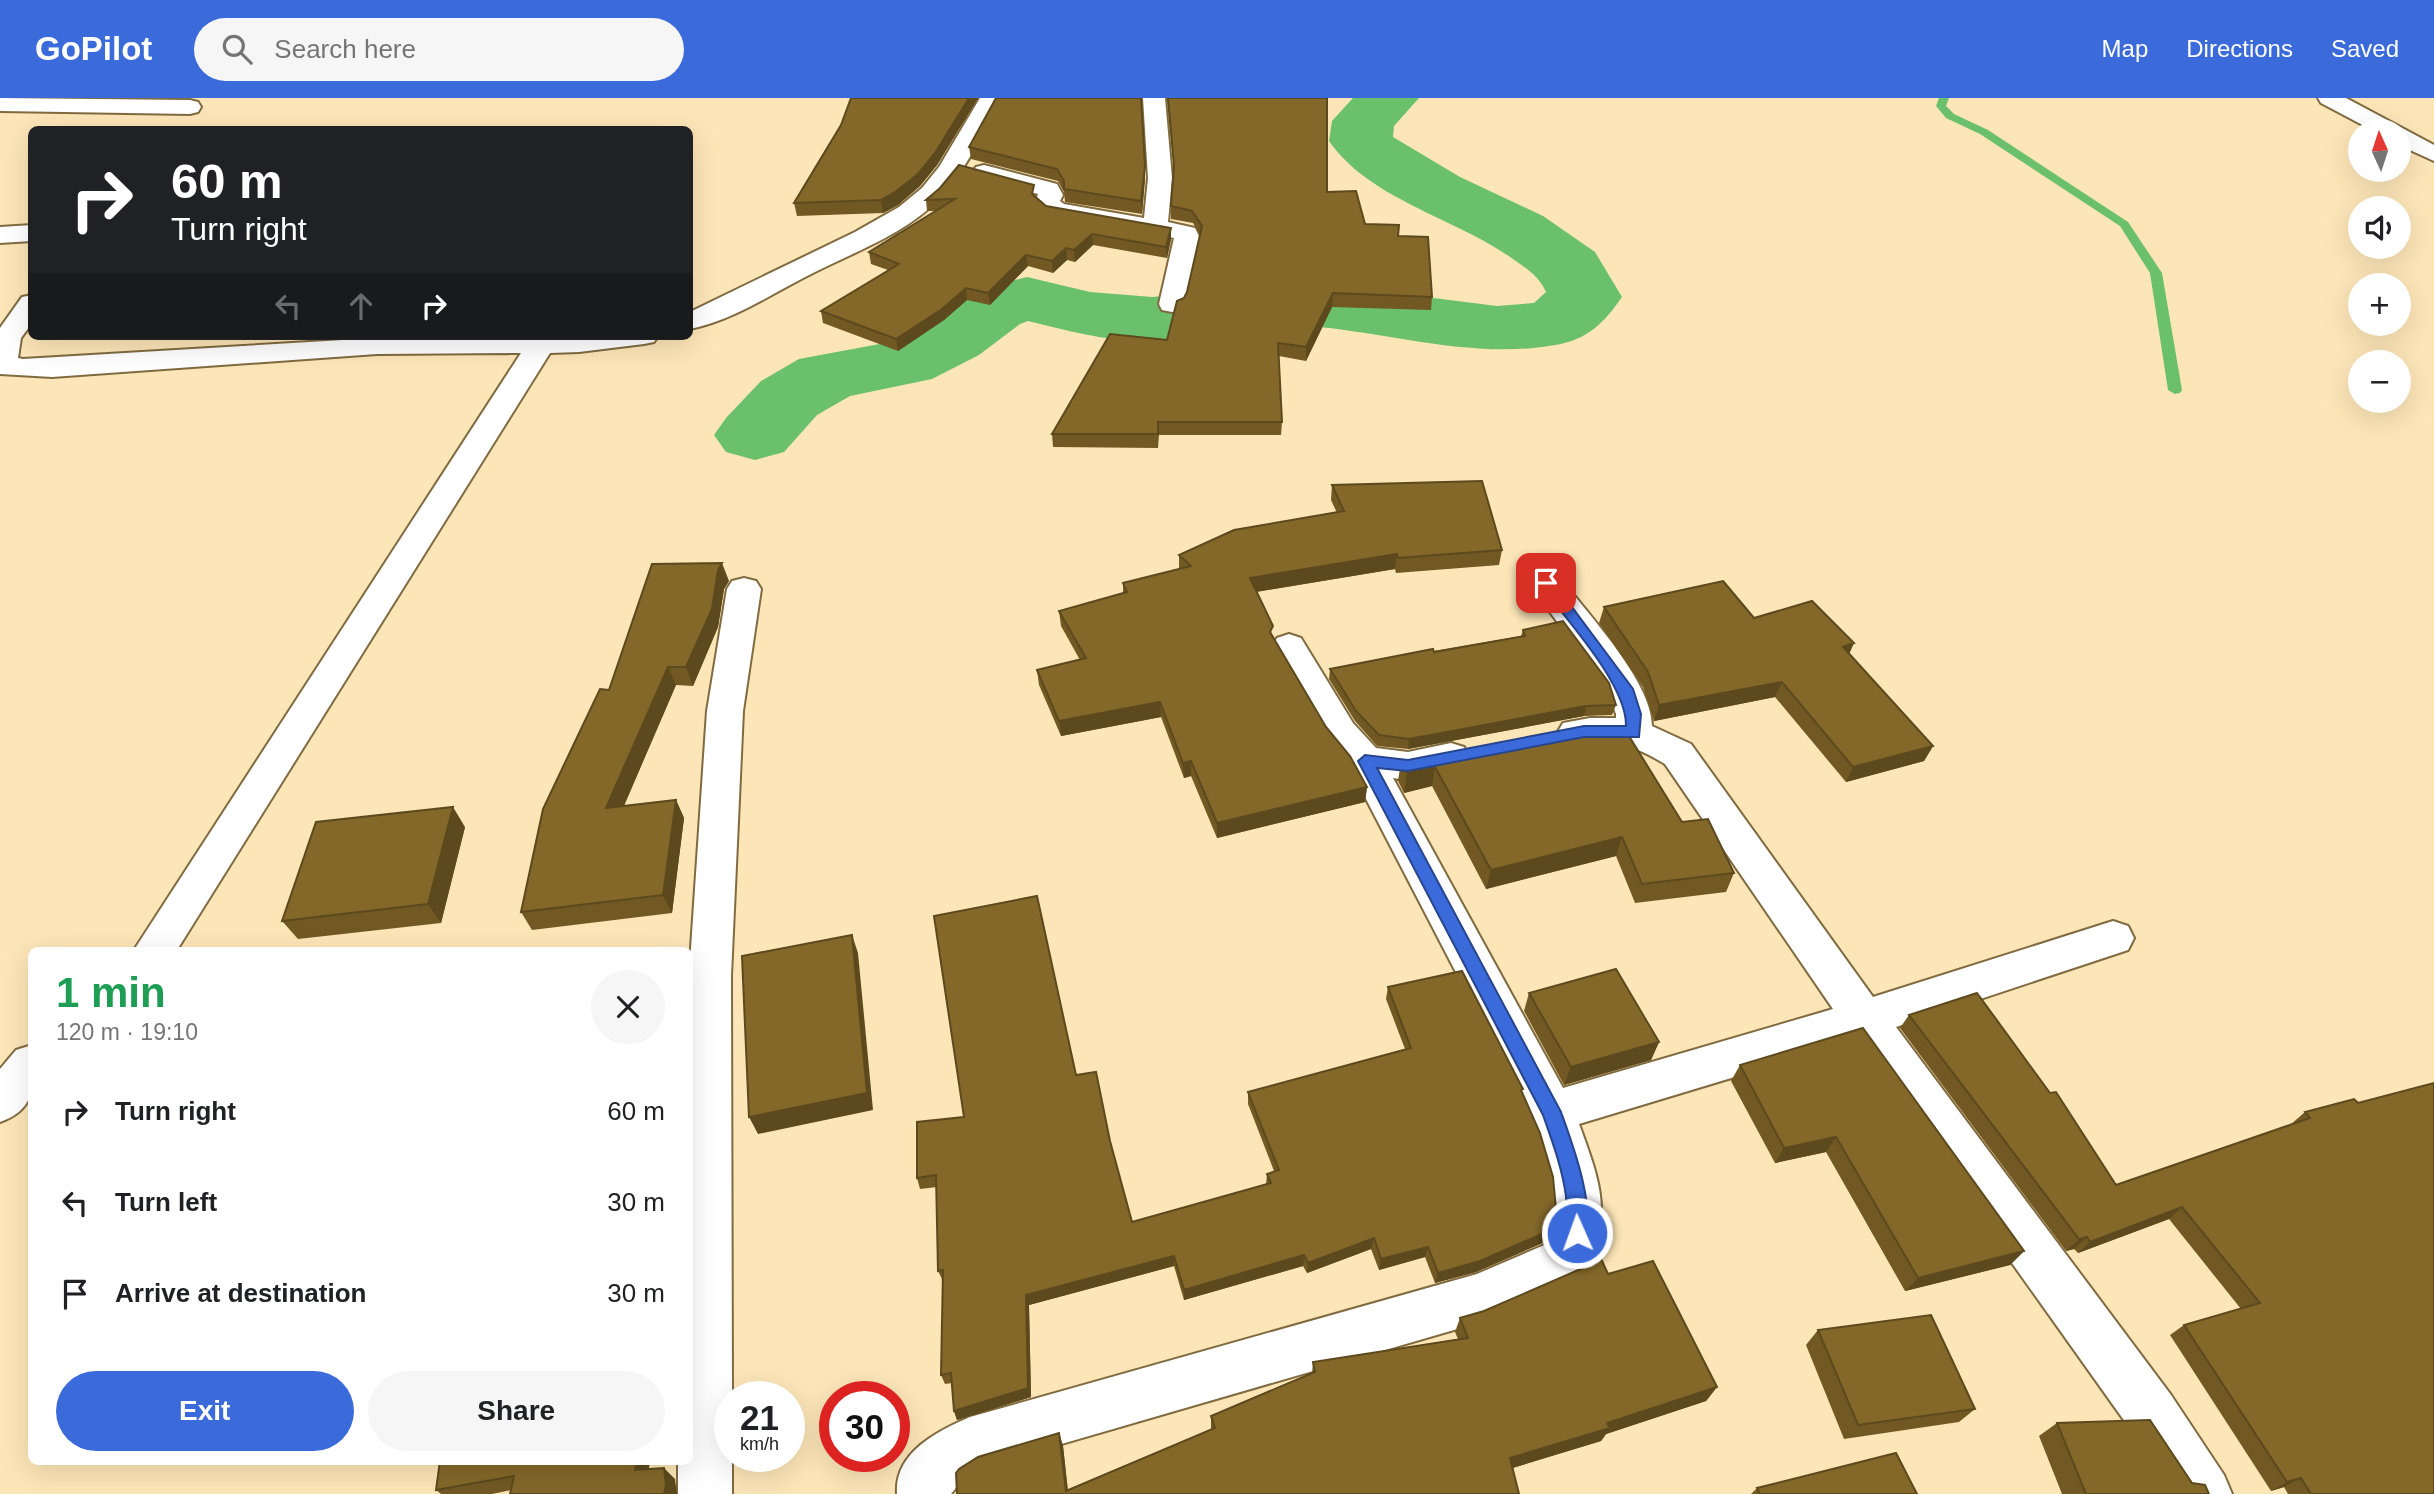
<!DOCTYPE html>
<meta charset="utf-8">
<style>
body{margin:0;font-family:Arial,sans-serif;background:#f6f6f6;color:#202124;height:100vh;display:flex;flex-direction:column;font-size:26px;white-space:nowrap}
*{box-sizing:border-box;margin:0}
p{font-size:23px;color:#757577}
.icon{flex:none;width:38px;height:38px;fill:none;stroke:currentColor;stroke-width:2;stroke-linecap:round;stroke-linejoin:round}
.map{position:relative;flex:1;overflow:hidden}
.drawer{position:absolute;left:28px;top:849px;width:665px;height:518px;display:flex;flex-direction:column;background:#fff;border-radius:10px;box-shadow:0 7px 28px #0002}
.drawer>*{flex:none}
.guide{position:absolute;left:28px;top:28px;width:665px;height:214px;border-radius:10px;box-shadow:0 7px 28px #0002;background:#202124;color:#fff;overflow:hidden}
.needle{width:46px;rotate:357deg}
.buttons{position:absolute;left:2348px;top:21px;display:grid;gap:14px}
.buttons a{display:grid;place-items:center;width:63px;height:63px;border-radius:50%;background:#fff;box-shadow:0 7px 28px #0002;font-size:35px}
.speed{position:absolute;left:714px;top:1283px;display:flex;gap:14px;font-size:35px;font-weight:700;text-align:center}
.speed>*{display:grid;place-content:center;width:91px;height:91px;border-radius:50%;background:#fff;box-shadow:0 7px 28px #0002;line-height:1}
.speed small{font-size:18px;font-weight:400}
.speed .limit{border:10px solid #d22;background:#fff;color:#111}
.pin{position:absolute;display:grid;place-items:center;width:60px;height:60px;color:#fff;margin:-30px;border-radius:14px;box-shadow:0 4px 10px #0006}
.me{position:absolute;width:77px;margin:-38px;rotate:358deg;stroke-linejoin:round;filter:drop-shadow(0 0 5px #0008)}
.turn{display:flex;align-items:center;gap:24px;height:147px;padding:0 28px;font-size:32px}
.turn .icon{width:91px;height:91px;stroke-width:2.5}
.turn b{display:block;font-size:49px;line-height:60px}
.lanes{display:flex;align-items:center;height:66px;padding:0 28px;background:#0003;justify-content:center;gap:35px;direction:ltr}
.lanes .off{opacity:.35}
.round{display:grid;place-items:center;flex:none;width:74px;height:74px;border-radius:37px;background:#f6f6f6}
.summary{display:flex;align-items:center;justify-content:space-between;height:119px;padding:0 28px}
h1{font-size:42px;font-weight:700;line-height:52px;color:#1e9e55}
.cta{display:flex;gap:14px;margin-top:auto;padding:14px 28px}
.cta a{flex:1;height:80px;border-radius:42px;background:#3b6ada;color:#fff;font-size:28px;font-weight:700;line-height:80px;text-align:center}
.cta a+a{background:#f6f6f6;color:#202124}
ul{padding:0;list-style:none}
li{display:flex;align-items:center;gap:21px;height:91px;padding:0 28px}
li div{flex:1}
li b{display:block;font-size:26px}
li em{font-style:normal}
header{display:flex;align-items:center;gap:42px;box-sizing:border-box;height:98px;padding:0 35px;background:#3b6ada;color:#fff}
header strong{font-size:33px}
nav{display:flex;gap:38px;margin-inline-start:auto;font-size:24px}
.search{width:490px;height:63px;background:#f6f6f6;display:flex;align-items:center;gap:18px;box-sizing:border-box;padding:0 24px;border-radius:38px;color:#757577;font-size:26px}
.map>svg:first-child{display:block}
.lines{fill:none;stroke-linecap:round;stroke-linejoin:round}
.stream{fill:#6ac06b;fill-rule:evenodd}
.river{fill:#6ac06b;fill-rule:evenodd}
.minor-casing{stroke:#806b41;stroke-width:4}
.minor{fill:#fff;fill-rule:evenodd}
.wall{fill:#725924}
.shaded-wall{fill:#5c491d}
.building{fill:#84682a;stroke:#5c491d;stroke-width:2}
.route{fill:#3b6ada;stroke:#26458e;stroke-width:2}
</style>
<header>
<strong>GoPilot</strong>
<div class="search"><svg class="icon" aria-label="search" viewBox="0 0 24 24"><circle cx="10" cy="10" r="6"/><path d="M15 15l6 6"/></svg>Search here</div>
<nav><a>Map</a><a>Directions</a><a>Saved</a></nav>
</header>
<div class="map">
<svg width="2434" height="1396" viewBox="0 0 2434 1396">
<rect width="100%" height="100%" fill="#fce5b7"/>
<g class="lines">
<!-- stream -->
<path class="stream" d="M 1939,0 L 1949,0 L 1946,8 L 1954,16 L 1988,32 L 2128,124 L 2162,175 L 2182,292 L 2180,295 L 2175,296 L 2168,292 L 2150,175 L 2120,128 L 1980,36 L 1946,20 L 1936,8 Z"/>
<!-- river -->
<path class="river" d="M 1353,0 L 1419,0 L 1394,28 L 1393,39 L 1460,79 L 1543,118 L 1595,154 L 1622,199 C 1604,225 1587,242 1555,247 C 1473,262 1390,234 1307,228 C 1280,226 1255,233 1228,237 C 1204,241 1178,242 1154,243 C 1112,245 1069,233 1028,223 L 1020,226 L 979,257 L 932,281 L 850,298 L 817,317 L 784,354 L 755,362 L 726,354 L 714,337 L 726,320 L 761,283 L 799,261 L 885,245 L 925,225 L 968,194 L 1027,179 L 1090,194 L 1152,199 L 1227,193 L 1266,185 L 1306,184 L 1497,208 L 1534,205 L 1546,194 C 1539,178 1527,171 1513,161 C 1456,120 1370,102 1329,43 L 1332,23 Z"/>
<defs>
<path id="minor" d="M 0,0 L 190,2 L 198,4 L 201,9 L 198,14 L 190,16 L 0,13 Z
M 980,0 L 1002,0 C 983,34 967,71 940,100 C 906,136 854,154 811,176 C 773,195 732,223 690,231 L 690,214 L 855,134 L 899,109 L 922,90 L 939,69 Z
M 1143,0 L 1165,0 L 1172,80 L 1168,124 L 1195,130 L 1200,140 L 1185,206 L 1182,212 L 1172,214 L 1162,212 L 1159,206 L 1174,140 L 1047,117 L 1035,105 L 1038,96 L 976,79 L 972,74 L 976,69 L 984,67 L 1057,86 L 1063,97 L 1060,103 L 1064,106 L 1144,120 L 1148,80 Z
M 2318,0 L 2346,0 L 2434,47 L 2434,63 L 2399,47 L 2399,33 L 2374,33 L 2321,5 Z
M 32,127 L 32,143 L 0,145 L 0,129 Z
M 32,197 L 32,225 L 21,240 L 18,260 L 23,261 L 377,240 L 658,238 L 654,244 L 644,246 L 579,254 L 550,255 L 177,852 L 134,852 L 521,255 L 377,256 L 52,279 L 0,276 L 0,230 L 22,199 Z
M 1546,474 L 1558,477 C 1586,514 1652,583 1652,628 L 1691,646 L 1873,899 L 2113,823 L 2128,828 L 2134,840 L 2128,852 L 1896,929 L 2171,1297 L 2224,1377 L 2232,1396 L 2173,1396 L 2133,1335 L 1854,943 L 1579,1026 C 1602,1089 1612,1116 1584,1179 L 1478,1225 L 982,1369 L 963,1381 L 951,1396 L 897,1396 C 894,1355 937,1333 970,1319 L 1477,1176 L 1549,1145 L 1554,1122 L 1551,1090 L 1531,1019 L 1351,672 L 1327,643 L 1272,548 L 1277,540 L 1289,536 L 1301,540 L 1353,625 L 1376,650 L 1408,654 L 1451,645 L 1464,649 L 1470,659 L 1464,669 L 1408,682 L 1393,680 L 1563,990 L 1833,911 L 1665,666 C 1644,653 1626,645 1602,646 C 1587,646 1577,649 1563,645 L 1557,635 L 1563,625 L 1590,620 L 1616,620 L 1616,616 L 1608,594 L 1529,485 L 1534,477 Z
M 744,480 L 756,483 L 761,491 L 743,613 L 731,878 L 732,1298 L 730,1298 L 730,1358 L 732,1358 L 732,1396 L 678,1396 L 678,1363 L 690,1363 L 690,865 L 707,613 L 727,491 L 732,483 Z
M 32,947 C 32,983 40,1010 0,1024 L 0,971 L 16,952 Z"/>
</defs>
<!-- minor casing -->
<use href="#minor" class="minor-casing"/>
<!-- minor -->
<use href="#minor" class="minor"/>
</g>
<!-- wall -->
<path class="wall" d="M 851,0 L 978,0 L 937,67 L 920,88 L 898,107 L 883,115 L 797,118 L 794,105 L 841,27 Z
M 1167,0 L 1327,0 L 1327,94 L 1365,126 L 1398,138 L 1432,199 L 1431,212 L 1332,209 L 1306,263 L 1279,258 L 1282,324 L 1281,337 L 1159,337 L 1158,350 L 1053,349 L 1052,336 L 1167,242 L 1187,194 L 1200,137 L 1193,125 L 1171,121 L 1171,108 L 1174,72 Z
M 969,49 L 1145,80 L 1142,116 L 1065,104 L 1064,94 L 1058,83 L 971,61 Z
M 1035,98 L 1046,108 L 1171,130 L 1171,141 L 1167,160 L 1093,147 L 1075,164 L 1067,162 L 1053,175 L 1028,168 L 990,207 L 967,202 L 944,222 L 898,253 L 823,225 L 821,213 L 888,172 L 871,166 L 869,154 L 936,113 L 927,113 L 926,102 Z
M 1332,387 L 1502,452 L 1499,467 L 1396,475 L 1395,471 L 1256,494 L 1272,538 L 1326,629 L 1367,689 L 1365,704 L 1217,740 L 1191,678 L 1184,680 L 1161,619 L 1061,638 L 1039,587 L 1037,572 L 1080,562 L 1061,528 L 1059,513 L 1123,495 L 1123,485 L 1179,471 L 1179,457 L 1337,415 L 1331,402 Z
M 729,483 L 724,491 L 718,529 L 693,588 L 676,587 L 624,708 L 676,702 L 684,720 L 672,815 L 532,832 L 521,814 L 609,592 Z
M 1604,509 L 1754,520 L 1850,556 L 1933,648 L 1924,663 L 1846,684 L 1775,599 L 1654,623 L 1643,589 L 1599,525 Z
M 1523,532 L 1616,607 L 1612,617 L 1584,618 L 1408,651 L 1377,648 L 1355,623 L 1329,581 L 1330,571 L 1521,538 Z
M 1590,630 L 1682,724 L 1734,775 L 1726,794 L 1635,805 L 1616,758 L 1486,791 L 1432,688 L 1404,695 L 1398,683 L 1401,664 L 1411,665 Z
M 465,729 L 441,825 L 298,841 L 282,823 Z
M 1388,889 L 1522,995 L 1547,1143 L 1476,1174 L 1435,1185 L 1425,1159 L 1379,1172 L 1371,1151 L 1307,1175 L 1303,1168 L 1184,1202 L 1174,1168 L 1029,1207 L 1031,1299 L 957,1322 L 954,1313 L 952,1285 L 945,1286 L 941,1277 L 943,1183 L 938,1173 L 937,1089 L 920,1091 L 917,1080 L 964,1019 L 1076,977 L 1110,1043 L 1132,1124 L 1266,1087 L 1267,1076 L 1274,1073 L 1248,1006 L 1248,994 L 1405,951 L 1386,901 Z
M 1529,895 L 1659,944 L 1651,962 L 1564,987 L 1524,913 Z
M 1909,917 L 2050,995 L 2116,1087 L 2290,1027 L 2305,1014 L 2354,1001 L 2434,1396 L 2288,1396 L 2284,1389 L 2271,1393 L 2170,1237 L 2184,1227 L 2241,1211 L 2169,1121 L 2078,1155 L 2074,1151 L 2066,1153 L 1900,930 Z
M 1740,967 L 2024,1153 L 2010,1167 L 1905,1193 L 1826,1054 L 1775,1065 L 1731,983 Z
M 1608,1176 L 1717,1289 L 1706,1303 L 1606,1336 L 1601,1343 L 1512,1370 L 1519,1396 L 957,1396 L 1059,1335 L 1063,1348 L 1068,1392 L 1211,1331 L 1211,1318 L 1312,1276 L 1313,1264 L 1458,1241 L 1455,1234 L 1460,1220 Z
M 1818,1232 L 1975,1311 L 1959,1324 L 1844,1341 L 1806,1247 Z
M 2057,1325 L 2192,1385 L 2209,1396 L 2062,1396 L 2039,1338 Z
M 440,1363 L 649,1371 L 675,1381 L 511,1392 L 492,1396 L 441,1396 L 436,1392 Z
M 1757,1390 L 1917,1396 L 1751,1396 Z"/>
<!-- shaded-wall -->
<path class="shaded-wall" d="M 969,0 L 978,0 L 937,67 L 920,88 L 898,107 L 883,115 L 881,102 Z
M 1145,68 L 1145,80 L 1142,116 L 1141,103 Z
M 1171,130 L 1171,141 L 1167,160 L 1166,149 Z
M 1092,136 L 1093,147 L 1075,164 L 1074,152 Z
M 1066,150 L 1067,162 L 1053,175 L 1052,163 Z
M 1026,157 L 1028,168 L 990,207 L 988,195 Z
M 966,190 L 967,202 L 944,222 L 898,253 L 896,241 Z
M 1333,195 L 1332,209 L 1306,263 L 1306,249 Z
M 1397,456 L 1395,471 L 1249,495 L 1250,480 Z
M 722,465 L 729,483 L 724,491 L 718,529 L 693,588 L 686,569 L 718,472 Z
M 1854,545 L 1847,561 L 1843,549 Z
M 668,569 L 676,587 L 615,728 L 606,710 Z
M 1782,584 L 1775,599 L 1654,623 L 1659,607 Z
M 1160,604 L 1161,619 L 1061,638 L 1059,623 Z
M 1586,608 L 1584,618 L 1408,651 L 1409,641 Z
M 1933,648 L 1924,663 L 1846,684 L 1853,669 Z
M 1191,663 L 1191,678 L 1184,680 L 1183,665 Z
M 1435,669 L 1432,688 L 1404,695 L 1407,675 Z
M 1367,689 L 1365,704 L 1217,740 L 1217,725 Z
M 676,702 L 684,720 L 672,815 L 663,797 Z
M 453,709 L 465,729 L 441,825 L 428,806 Z
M 1622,739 L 1616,758 L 1486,791 L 1491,772 Z
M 852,837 L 858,855 L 873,1012 L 758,1036 L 749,1019 Z
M 1659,944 L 1651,962 L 1564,987 L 1571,969 Z
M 1836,1039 L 1826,1054 L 1775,1065 L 1784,1050 Z
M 2182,1109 L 2169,1121 L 2078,1155 L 2090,1144 Z
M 1551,1132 L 1547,1143 L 1476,1174 L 1435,1185 L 1438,1175 Z
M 2087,1139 L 2074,1151 L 2066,1153 L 2079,1141 Z
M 1374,1140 L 1371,1151 L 1307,1175 L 1308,1165 Z
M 1428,1149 L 1425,1159 L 1379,1172 L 1381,1161 Z
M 2024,1153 L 2010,1167 L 1905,1193 L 1918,1180 Z
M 1304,1157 L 1303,1168 L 1184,1202 L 1184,1192 Z
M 1174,1158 L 1174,1168 L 1029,1207 L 1031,1299 L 957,1322 L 954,1313 L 1026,1197 Z
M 1717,1289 L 1706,1303 L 1606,1336 L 1601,1343 L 1503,1373 L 1510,1360 L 1607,1325 Z
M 1059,1335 L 1063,1348 L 1068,1396 L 1067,1396 Z
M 637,1363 L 650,1363 L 647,1383 L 635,1372 Z
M 664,1370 L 675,1381 L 677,1396 L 664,1396 Z
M 2301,1380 L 2284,1389 L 2271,1393 L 2287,1384 Z"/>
<!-- building -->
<path class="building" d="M 851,0 L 969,0 L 935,55 L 918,76 L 895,94 L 881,102 L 794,105 L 841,27 Z
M 996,0 L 1141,0 L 1145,68 L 1141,103 L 1064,91 L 1064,83 L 1057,71 L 969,49 Z
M 1168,0 L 1327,0 L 1327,94 L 1356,93 L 1365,126 L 1399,127 L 1398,138 L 1428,139 L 1432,199 L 1333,195 L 1306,249 L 1278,245 L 1282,324 L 1158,324 L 1158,336 L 1052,336 L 1110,236 L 1167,242 L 1177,203 L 1184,200 L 1187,194 L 1202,128 L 1192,113 L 1171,108 L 1174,67 Z
M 959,67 L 1034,87 L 1032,96 L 1046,108 L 1171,130 L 1166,149 L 1092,136 L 1074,152 L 1066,150 L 1052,163 L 1026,157 L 988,195 L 966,190 L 942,211 L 896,241 L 821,213 L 899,166 L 869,154 L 955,101 L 926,102 L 940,90 Z
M 1482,383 L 1502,452 L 1398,460 L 1397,456 L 1250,480 L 1273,528 L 1270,534 L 1326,629 L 1350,658 L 1367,689 L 1217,725 L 1191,663 L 1183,665 L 1160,604 L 1059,623 L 1037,572 L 1086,560 L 1059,513 L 1127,494 L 1123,485 L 1191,468 L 1179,457 L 1234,432 L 1344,413 L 1332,387 Z
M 722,465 L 718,472 L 712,511 L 686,569 L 668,569 L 606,710 L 676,702 L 663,797 L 521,814 L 543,711 L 600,591 L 609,592 L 652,466 Z
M 1723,483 L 1754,520 L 1812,503 L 1854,545 L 1843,549 L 1933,648 L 1853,669 L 1782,584 L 1659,607 L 1648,574 L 1604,509 Z
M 1563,523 L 1609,585 L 1616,607 L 1586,608 L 1409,641 L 1379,637 L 1356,613 L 1330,571 L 1433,551 L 1434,554 L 1525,538 L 1523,532 Z
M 1590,630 L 1624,630 L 1682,724 L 1708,721 L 1734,775 L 1642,786 L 1622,739 L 1491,772 L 1435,669 L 1407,675 L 1401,664 L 1411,665 Z
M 453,709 L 428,806 L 282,823 L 316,724 Z
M 1037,798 L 1076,977 L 1096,974 L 1110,1043 L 1132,1124 L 1271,1085 L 1267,1076 L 1279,1072 L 1248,994 L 1411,950 L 1388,889 L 1462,873 L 1523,991 L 1521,992 L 1540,1035 L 1553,1079 L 1556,1111 L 1551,1132 L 1480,1163 L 1438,1175 L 1428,1149 L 1381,1161 L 1374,1140 L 1308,1165 L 1304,1157 L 1184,1192 L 1174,1158 L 1026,1197 L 1028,1290 L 954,1313 L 951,1275 L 941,1277 L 943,1172 L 938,1173 L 936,1077 L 917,1080 L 917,1024 L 964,1019 L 934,818 Z
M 852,837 L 867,995 L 749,1019 L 742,858 Z
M 1616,871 L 1659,944 L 1571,969 L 1529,895 Z
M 1977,895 L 2050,995 L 2056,994 L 2116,1087 L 2310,1020 L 2305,1014 L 2354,1001 L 2358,1005 L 2434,985 L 2434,1396 L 2311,1396 L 2301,1380 L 2287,1384 L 2184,1227 L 2260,1205 L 2182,1109 L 2090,1144 L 2087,1139 L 2079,1141 L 1909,917 Z
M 1863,930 L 2024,1153 L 1918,1180 L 1836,1039 L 1784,1050 L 1740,967 Z
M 1598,1154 L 1608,1176 L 1653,1163 L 1717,1289 L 1607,1325 L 1610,1330 L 1510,1360 L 1519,1396 L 957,1396 L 956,1375 L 959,1371 L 978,1359 L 1059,1335 L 1066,1393 L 1215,1330 L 1211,1318 L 1315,1274 L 1313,1264 L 1468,1240 L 1460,1220 L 1484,1213 L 1592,1166 Z
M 1931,1217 L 1975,1311 L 1858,1327 L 1818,1232 Z
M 2150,1322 L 2192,1385 L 2205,1387 L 2209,1396 L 2086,1396 L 2057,1325 Z
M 1896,1355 L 1917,1396 L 1760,1396 L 1757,1390 Z
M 440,1363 L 637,1363 L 635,1372 L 664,1370 L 666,1387 L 664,1396 L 510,1396 L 514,1378 L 436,1392 Z"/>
<!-- route -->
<path class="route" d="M 1546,480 L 1551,481 L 1633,591 L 1641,616 L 1639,639 L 1584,639 L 1408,673 L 1377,670 L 1561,1014 C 1572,1045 1597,1111 1584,1142 L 1577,1145 L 1570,1142 C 1564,1128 1567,1112 1566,1098 C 1562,1069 1552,1043 1543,1017 L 1358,663 L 1365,657 L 1408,662 L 1584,628 L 1626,628 C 1627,587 1567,522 1541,488 L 1539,485 Z"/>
</svg>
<div class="buttons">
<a><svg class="needle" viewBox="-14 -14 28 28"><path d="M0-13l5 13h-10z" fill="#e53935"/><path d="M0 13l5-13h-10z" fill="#757577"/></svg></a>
<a><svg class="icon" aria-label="sound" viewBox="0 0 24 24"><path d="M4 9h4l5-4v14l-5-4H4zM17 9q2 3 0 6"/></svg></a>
<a>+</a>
<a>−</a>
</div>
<div class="speed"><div>21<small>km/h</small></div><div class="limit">30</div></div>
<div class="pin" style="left:1546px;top:485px;background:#d93025"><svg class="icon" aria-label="arrive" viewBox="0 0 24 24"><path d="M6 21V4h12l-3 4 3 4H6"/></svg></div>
<svg class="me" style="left:1577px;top:1135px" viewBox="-20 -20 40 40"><circle r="17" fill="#3b6ada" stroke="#fff" stroke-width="3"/><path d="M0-11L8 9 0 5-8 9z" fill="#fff"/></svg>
<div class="guide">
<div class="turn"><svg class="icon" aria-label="right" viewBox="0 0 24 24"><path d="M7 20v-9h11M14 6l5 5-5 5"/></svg><div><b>60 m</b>Turn right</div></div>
<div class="lanes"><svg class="icon off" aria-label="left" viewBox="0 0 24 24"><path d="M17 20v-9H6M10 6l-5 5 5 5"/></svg><svg class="icon off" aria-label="ahead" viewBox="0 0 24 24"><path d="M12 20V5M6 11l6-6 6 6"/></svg><svg class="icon" aria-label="right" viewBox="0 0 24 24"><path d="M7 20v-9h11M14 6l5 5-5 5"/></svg></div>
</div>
<section class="drawer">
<div class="summary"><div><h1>1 min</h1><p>120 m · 19:10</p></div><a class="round"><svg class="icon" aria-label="close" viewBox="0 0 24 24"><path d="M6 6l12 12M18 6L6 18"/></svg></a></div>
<ul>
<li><svg class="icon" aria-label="right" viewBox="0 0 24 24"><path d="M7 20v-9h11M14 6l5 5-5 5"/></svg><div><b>Turn right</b></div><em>60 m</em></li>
<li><svg class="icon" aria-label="left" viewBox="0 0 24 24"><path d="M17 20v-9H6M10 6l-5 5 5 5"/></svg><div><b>Turn left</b></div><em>30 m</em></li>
<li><svg class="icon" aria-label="arrive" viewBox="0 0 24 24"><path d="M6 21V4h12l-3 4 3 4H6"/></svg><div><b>Arrive at destination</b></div><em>30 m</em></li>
</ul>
<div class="cta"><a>Exit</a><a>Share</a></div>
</section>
</div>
